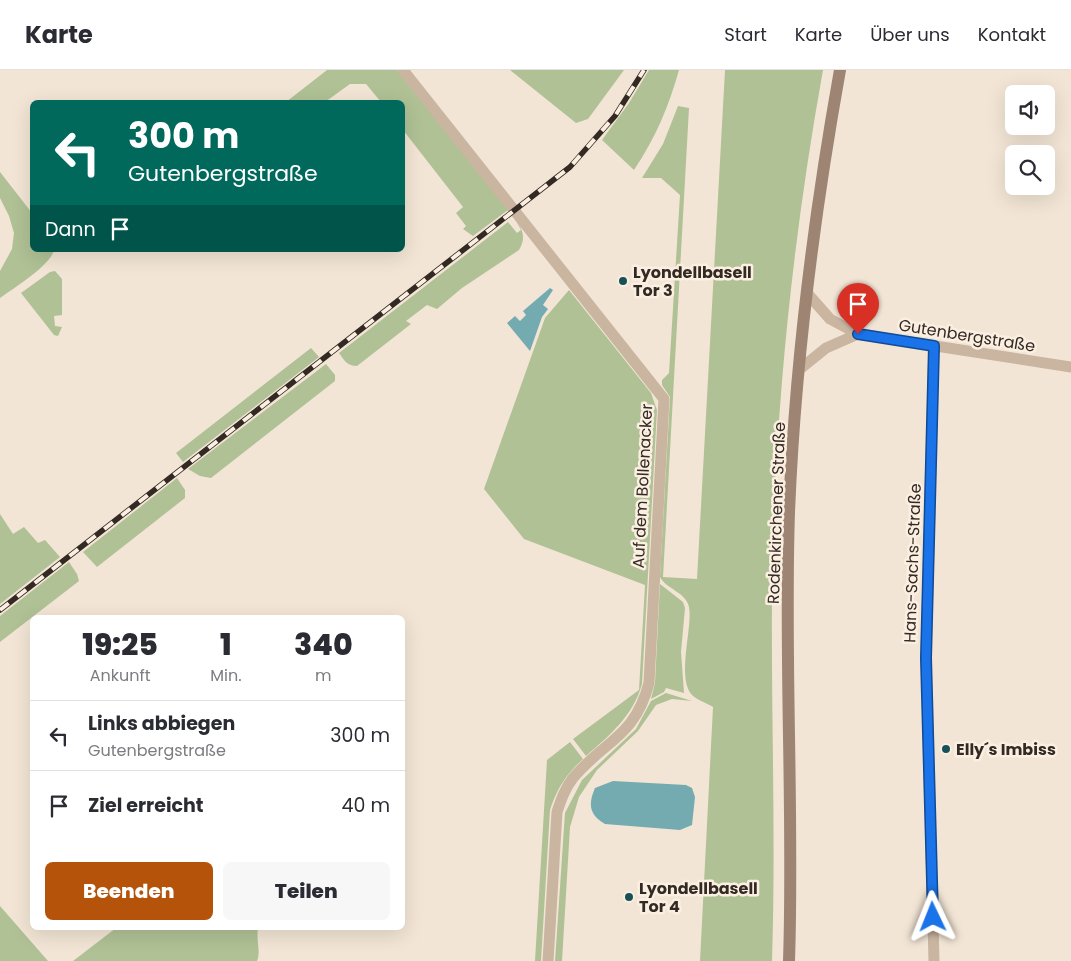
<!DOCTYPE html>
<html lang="de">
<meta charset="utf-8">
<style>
body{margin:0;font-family:Poppins,sans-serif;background:#f7f7f7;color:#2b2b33;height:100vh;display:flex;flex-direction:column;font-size:19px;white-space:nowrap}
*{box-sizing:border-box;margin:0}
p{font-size:16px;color:#7c7c81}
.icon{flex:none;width:28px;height:28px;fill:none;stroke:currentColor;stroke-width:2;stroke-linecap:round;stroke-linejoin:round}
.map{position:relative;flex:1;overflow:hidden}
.side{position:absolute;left:30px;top:545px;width:375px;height:315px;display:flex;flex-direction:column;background:#fff;border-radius:8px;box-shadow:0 5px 20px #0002}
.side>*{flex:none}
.banner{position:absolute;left:30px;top:30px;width:375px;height:152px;border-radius:8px;box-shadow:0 5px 20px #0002;background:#00695c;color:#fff;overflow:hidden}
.controls{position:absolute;left:1005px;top:15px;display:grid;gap:10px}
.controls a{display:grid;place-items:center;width:50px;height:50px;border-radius:8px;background:#fff;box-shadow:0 5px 20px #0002;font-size:25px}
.pin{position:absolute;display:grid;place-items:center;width:42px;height:42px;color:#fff;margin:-51px -21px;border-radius:50% 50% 50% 0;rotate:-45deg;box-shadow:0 0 5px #0007}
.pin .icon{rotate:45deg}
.me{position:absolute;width:55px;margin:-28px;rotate:358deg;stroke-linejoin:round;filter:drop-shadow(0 0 4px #0008)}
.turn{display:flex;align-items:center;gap:18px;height:105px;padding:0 15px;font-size:22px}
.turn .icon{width:65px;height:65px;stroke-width:2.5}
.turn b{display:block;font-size:35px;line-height:42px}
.then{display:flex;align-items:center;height:48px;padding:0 15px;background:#0003;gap:10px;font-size:19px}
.eta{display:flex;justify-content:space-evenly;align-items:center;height:85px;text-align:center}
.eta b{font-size:30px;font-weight:800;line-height:35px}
.button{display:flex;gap:10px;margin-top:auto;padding:10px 15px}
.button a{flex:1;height:58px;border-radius:8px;background:#b45309;color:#fff;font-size:20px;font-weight:800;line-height:58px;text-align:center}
.button a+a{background:#f7f7f7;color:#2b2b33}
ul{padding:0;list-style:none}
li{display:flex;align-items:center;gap:15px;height:70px;padding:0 15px;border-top:1px solid #e1e1e2}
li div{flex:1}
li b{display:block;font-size:19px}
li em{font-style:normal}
header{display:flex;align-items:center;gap:30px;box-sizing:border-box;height:70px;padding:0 25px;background:#fff;border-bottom:1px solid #e1e1e2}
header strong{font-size:24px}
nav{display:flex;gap:28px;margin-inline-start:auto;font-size:18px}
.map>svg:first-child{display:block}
.green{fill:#b0c195}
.water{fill:#73abb0}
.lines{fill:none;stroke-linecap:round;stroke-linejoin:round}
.street{stroke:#cab5a1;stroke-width:11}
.secondary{stroke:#9d8473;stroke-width:12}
.rail-casing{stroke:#342a24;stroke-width:5.5}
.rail{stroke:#faefe1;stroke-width:4;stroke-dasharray:11;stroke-linecap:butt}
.route-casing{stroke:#114b97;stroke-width:12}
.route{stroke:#1a73e8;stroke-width:9}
.poi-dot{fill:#185057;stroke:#faefe1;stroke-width:2}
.labels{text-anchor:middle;stroke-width:5;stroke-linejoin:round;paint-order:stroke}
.poi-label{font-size:16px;font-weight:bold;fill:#342a24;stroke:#faefe1;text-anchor:start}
.street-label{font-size:16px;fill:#342a24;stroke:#faefe1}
</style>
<header>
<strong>Karte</strong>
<nav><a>Start</a><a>Karte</a><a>Über uns</a><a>Kontakt</a></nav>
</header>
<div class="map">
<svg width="1071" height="891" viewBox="0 0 1071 891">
<rect width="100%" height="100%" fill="#f2e5d5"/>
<!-- green -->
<path class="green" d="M 327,0 L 397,0 L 508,140 L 473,166 L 463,159 L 466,156 L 456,143 L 463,137 L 403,60 L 402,32 L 381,32 L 366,14 L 350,14 L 325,32 L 286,32 Z
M 510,0 L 624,0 L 588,49 L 576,53 Z
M 649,0 L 679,0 C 669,36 655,69 634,100 L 602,70 L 629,33 Z
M 725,0 L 823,0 C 792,172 774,348 772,523 C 771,645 776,768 772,891 L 700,891 L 713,637 C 707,633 697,630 692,625 C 676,608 693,557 689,537 C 686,522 666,519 660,507 L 670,327 L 662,315 L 662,310 L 669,303 L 680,125 L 661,108 L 642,108 L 663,74 L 678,36 L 689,38 L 663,507 L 697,509 Z
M 0,102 L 32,143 L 32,180 L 54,180 C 50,196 14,218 0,228 L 0,201 L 12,179 L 14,163 L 9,146 L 0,128 Z
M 514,147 C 522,159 527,166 519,180 L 462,218 L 437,239 L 427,235 L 406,251 L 411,254 L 357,296 C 347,296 344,290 339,283 L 508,152 L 517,163 L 521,160 Z
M 55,201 L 62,209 L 62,245 L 54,246 L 55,256 L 62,257 L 58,266 L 54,265 L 21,223 L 50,202 Z
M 569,220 L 651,323 L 657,340 L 642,614 C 633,646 610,665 586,686 L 573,669 L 639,620 L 645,515 L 524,469 L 484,419 L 545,248 Z
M 311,278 L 319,287 L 183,392 L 176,383 Z
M 326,294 L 335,305 L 335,311 L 211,408 L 200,406 L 188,399 Z
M 177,408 L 185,420 L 185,428 L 97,497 L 83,482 Z
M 0,444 L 13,464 L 24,457 L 38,473 L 45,470 L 60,487 L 0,534 Z
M 69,492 L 77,504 L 79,511 L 0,572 L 0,546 Z
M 660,514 L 683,532 L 685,538 L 681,582 L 684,623 L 666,618 L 664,622 L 651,629 L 655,613 Z
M 666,623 L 692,631 L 672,629 L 656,635 L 638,661 L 597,700 L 579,727 L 570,757 L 562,891 L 555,891 L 565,743 L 582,710 L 636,659 L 651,631 Z
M 570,672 L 583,689 C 565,706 558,717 550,740 L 541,891 L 535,891 L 547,690 Z
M 0,836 L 48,891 L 0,891 Z
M 116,858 L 258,858 C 256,870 261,882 257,891 L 73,891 Z"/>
<!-- water -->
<path class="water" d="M 550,218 L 553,220 L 543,235 L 548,239 L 542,247 L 530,281 L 507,253 L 515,246 L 520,251 L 526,245 L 523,241 Z
M 613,711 L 686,715 L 692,718 L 695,727 L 692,755 L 680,760 L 605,754 C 589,745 588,734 595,718 Z"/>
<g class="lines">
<!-- street -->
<path class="street" d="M 403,0 L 664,329 L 649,613 C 635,667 605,670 573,708 C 565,718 561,730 557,742 L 548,891
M 807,223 L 830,249 L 858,264 L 1071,297
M 934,276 L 926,588 L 934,891
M 800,299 L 826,278 L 858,264"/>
<!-- secondary -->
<path class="secondary" d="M 789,891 C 794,741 784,591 789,442 C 795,294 814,145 840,0"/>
<defs>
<path id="rail" d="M 0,540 L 570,97 L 615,46 L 644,0"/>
</defs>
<!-- rail casing -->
<use href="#rail" class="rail-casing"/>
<!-- rail -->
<use href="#rail" class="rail"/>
</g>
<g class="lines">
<defs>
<path id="route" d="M 858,264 L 934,276 L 926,588 L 933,847"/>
</defs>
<!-- route casing -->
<use href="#route" class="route-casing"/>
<!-- route -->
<use href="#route" class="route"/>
</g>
<!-- markers -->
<g class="poi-dot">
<circle cx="623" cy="211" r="5"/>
<circle cx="946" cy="679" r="5"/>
<circle cx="629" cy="827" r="5"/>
</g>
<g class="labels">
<!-- poi labels -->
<g class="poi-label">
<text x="633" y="208">Lyondellbasell<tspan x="633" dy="18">Tor 3</tspan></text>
<text x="956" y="685">Elly´s Imbiss</text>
<text x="639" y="824">Lyondellbasell<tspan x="639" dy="18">Tor 4</tspan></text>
</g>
<!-- street labels -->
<g class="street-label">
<text transform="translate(967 265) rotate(9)" y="6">Gutenbergstraße</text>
<text transform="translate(642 416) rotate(-87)" y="6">Auf dem Bollenacker</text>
<text transform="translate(776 443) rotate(-88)" y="6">Rodenkirchener Straße</text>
<text transform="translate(912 493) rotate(-88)" y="6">Hans-Sachs-Straße</text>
</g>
</g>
</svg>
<div class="controls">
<a><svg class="icon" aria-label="sound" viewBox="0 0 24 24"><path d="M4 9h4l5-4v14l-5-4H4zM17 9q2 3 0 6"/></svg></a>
<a><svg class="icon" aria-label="search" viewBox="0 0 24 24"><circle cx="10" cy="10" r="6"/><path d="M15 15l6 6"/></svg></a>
</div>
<div class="pin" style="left:858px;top:264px;background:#d93025"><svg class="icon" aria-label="arrive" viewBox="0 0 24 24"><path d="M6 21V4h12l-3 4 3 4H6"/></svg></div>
<svg class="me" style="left:933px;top:847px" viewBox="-20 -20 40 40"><path d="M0-17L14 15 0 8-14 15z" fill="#1a73e8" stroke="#fff" stroke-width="4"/></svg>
<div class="banner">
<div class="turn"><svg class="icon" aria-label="left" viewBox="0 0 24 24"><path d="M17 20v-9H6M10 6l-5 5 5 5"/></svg><div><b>300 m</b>Gutenbergstraße</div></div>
<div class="then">Dann<svg class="icon" aria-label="arrive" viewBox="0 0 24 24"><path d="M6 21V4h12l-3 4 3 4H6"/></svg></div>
</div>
<section class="side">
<div class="eta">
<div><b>19:25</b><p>Ankunft</p></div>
<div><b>1</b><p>Min.</p></div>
<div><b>340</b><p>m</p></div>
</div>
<ul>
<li><svg class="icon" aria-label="left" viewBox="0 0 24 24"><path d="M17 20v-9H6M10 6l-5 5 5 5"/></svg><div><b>Links abbiegen</b><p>Gutenbergstraße</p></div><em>300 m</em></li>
<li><svg class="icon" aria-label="arrive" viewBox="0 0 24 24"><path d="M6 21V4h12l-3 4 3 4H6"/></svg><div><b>Ziel erreicht</b></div><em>40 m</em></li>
</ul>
<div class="button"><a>Beenden</a><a>Teilen</a></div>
</section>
</div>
